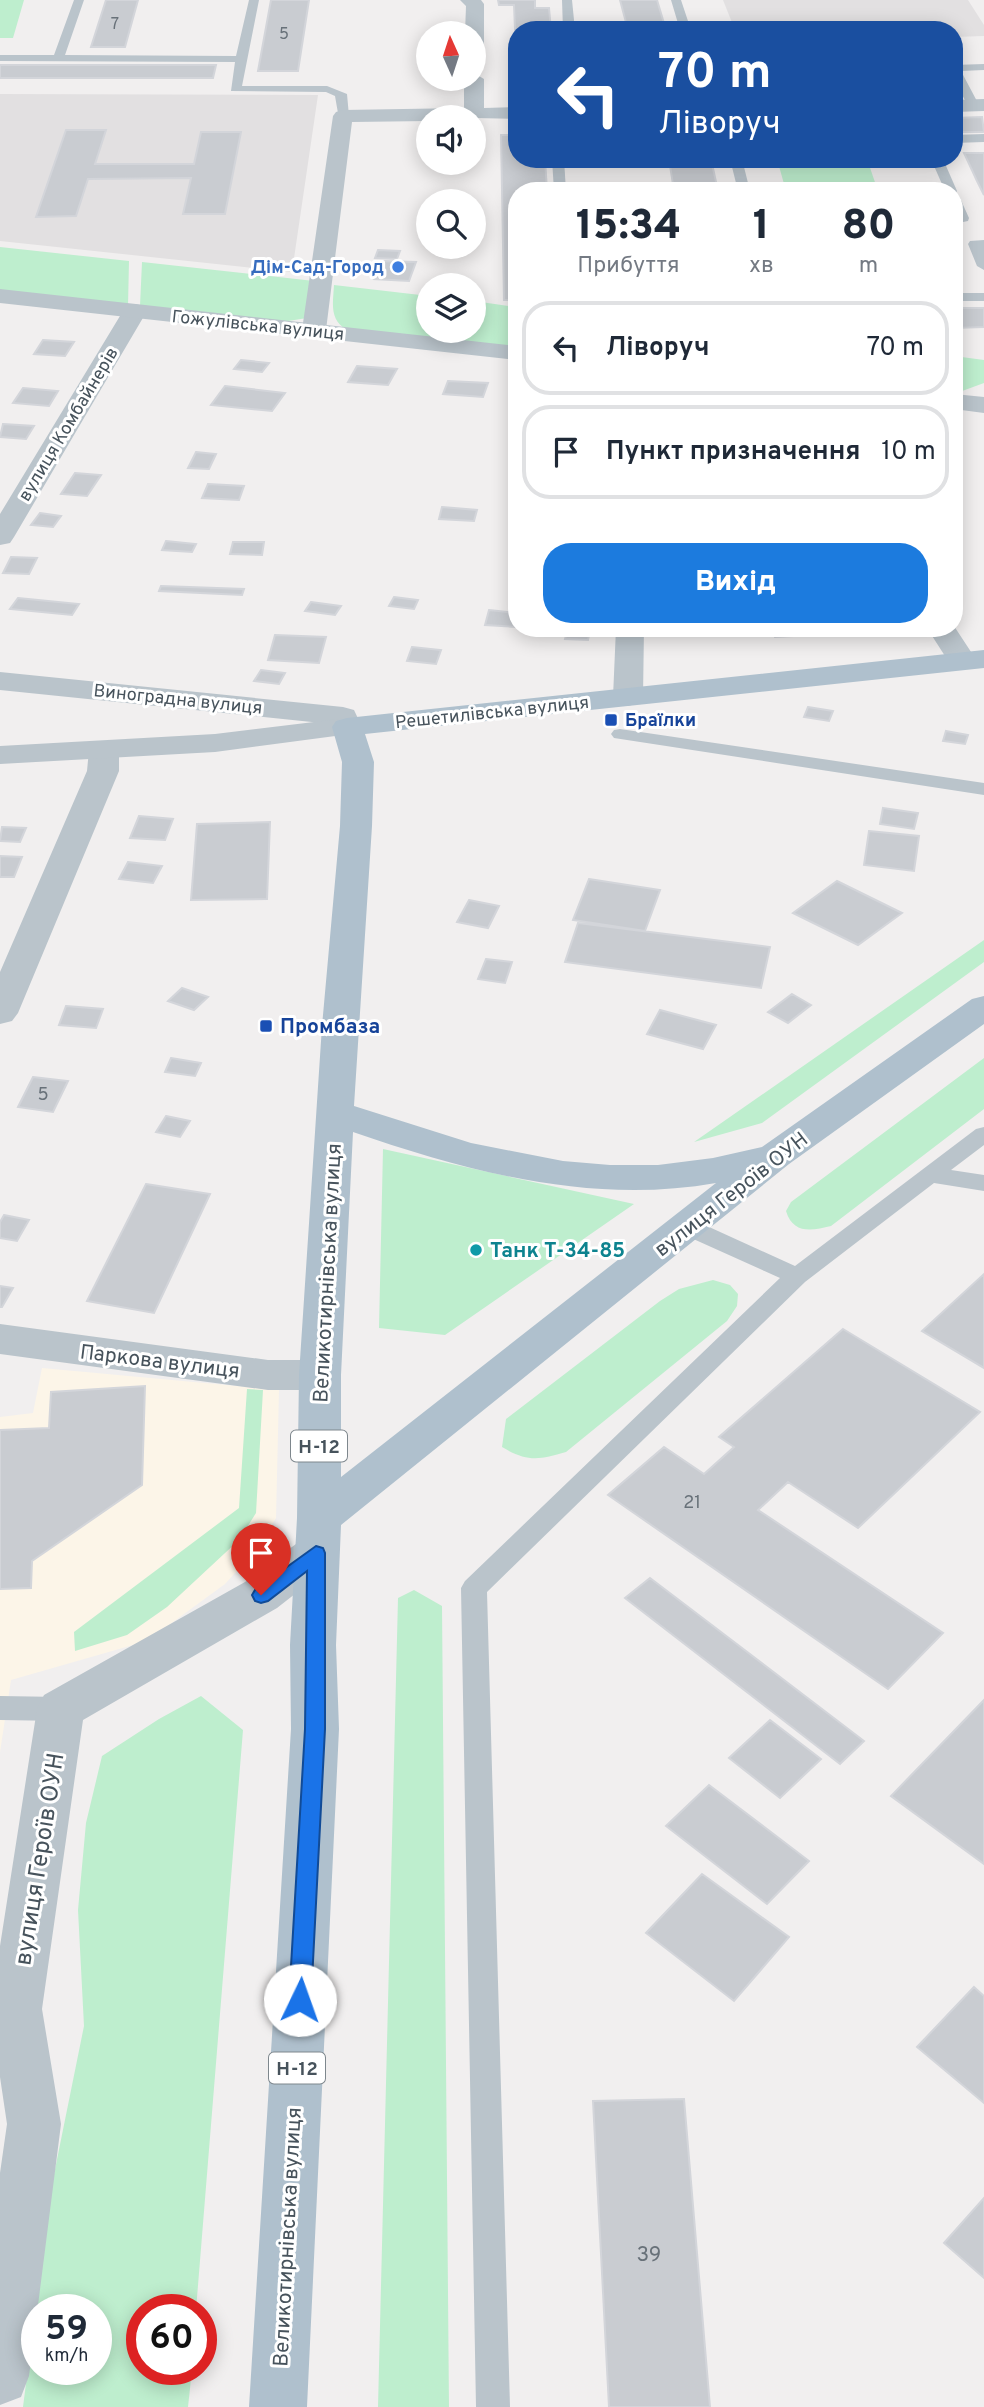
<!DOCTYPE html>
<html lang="uk">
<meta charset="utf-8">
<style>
body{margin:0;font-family:Overpass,sans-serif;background:#f2f2f3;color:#1f2937;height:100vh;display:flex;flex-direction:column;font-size:26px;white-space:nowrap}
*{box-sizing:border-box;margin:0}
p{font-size:23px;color:#747a83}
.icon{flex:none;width:38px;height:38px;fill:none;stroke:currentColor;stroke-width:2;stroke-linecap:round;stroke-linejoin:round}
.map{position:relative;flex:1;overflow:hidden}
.details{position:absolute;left:508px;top:182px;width:455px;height:455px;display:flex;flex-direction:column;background:#fff;border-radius:28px;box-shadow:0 4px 18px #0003}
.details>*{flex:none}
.banner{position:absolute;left:508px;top:21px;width:455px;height:147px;border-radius:28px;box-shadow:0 4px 18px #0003;background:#1a4fa0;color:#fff;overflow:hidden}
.needle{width:46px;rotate:357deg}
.fabs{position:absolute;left:416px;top:21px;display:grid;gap:14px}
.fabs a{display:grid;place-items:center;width:70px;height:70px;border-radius:50%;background:#fff;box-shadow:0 4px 18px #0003;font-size:35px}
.speed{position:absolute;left:21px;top:2294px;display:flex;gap:14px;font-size:35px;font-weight:700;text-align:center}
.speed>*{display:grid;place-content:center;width:91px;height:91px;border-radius:50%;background:#fff;box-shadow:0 4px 18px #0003;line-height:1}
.speed small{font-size:18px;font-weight:400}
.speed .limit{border:10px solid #d22;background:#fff;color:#111}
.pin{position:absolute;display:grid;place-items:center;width:60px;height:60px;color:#fff;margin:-72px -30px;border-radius:50% 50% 50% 0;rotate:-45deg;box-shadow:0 0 7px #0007}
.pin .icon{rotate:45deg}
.me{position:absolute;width:77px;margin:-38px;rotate:3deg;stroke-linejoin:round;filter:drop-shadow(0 0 5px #0008)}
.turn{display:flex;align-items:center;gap:24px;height:147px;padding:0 35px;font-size:32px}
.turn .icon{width:91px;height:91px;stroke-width:2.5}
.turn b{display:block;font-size:49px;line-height:60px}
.eta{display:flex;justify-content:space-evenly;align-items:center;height:119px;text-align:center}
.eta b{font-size:42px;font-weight:800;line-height:49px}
.cta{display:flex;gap:14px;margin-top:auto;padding:14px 35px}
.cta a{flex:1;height:80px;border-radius:28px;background:#1c7bde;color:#fff;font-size:28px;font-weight:800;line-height:80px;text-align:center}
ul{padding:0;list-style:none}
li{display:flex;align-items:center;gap:21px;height:94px;margin:0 14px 10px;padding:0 21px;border:4px solid #e0e1e3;border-radius:28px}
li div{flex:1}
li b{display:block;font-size:26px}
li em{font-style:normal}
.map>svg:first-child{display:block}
.commercial{fill:#fcf5e8}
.education{fill:#e2e0e1}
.green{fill:#beeece;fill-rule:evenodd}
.building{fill:#c9ccd1;stroke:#d3d5da;stroke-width:2}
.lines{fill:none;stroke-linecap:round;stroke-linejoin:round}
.service{fill:#bac4cb;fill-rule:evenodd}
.minor{fill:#bac4cb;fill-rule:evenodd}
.tertiary{fill:#bac4cb;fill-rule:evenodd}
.primary{fill:#afc0cd;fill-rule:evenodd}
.route{fill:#1a73e8;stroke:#114b97;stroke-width:2}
.shop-dot{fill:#3f7fe0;stroke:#fff;stroke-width:2.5}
.transit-dot{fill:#1a4fb4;stroke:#fff;stroke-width:2.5}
.culture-dot{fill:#0f9aa8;stroke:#fff;stroke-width:2.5}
.labels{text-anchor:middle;stroke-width:6;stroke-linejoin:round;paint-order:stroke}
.far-number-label{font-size:16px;fill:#687179}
.far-shop-label{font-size:18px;font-weight:bold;fill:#366cbe;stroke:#fff;text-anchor:end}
.far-street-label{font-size:18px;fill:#47535c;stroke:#fff}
.far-transit-label{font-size:18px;font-weight:bold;fill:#164399;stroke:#fff;text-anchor:start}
.number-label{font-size:18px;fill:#687179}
.shield{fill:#fff;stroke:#7e878d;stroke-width:2}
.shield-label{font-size:19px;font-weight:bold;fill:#47535c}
.transit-label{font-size:21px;font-weight:bold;fill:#164399;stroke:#fff;text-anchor:start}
.street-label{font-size:21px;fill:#47535c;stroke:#fff}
.culture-label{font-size:21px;font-weight:bold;fill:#0d838f;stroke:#fff;text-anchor:start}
.near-number-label{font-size:21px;fill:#687179}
.near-street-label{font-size:24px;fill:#47535c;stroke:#fff}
</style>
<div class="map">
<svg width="984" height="2407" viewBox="0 0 984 2407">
<rect width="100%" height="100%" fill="#f1efef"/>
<!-- commercial -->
<path class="commercial" d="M 42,1368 L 279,1390 L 276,1518 L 256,1550 L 225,1584 L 147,1641 L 11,1680 L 0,1752 L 0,1417 L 33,1413 Z"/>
<!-- education -->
<path class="education" d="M 723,0 L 968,0 L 984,25 L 984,36 L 954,37 L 954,30 L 735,30 Z
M 0,94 L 318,95 L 292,272 L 0,241 Z"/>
<!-- green -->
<path class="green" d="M 0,0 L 24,0 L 13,38 L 0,38 Z
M 777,159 L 867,159 L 878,191 L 786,191 Z
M 0,247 L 129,261 L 128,306 L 0,291 Z
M 142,262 L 314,281 L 307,318 L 282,322 L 140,306 Z
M 334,285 L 429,296 L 429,331 L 474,331 L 474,301 L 516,307 L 516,349 L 347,330 C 329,319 333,304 334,285 Z
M 954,356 L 984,360 L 984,383 L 954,394 Z
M 984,940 L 984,962 L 762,1123 L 694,1142 Z
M 984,1058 L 984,1109 L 831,1226 C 811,1231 793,1234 786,1211 L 791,1202 Z
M 383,1149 L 634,1204 L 445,1335 L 379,1328 Z
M 713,1280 L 730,1285 L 738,1294 L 737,1306 L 727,1321 L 566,1452 C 539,1460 527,1462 502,1447 L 506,1419 L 660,1301 L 679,1289 Z
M 247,1389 L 263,1390 L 256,1513 L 239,1540 L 167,1607 L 127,1635 L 75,1651 L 74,1632 L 239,1508 Z
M 414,1590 L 442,1606 L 449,2407 L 378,2407 L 398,1598 Z
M 201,1696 L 243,1730 L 196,2310 L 142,2310 L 142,2370 L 192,2370 L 188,2407 L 23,2407 L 50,2194 L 84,2026 L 78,1910 L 86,1823 L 102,1756 L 159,1719 ZM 37,2310 L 96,2310 L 96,2370 L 37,2370 Z"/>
<!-- building -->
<path class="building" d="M 106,0 L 138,0 L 125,47 L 91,47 Z
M 309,0 L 298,71 L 258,71 L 271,0 Z
M 498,0 L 535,0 L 535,8 L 549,8 L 551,30 L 516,30 L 516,53 L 514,5 L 499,5 Z
M 620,0 L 657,0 L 666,30 L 628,30 Z
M 0,65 L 216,65 L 213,78 L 0,78 Z
M 982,117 L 984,132 L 954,132 L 954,118 Z
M 66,130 L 106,130 L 95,164 L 194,164 L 201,132 L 241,132 L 225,214 L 183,214 L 191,178 L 88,179 L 76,216 L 36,217 Z
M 501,135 L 516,135 L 516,159 L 545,159 L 547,191 L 516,191 L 516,300 L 504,300 Z
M 964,153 L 984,153 L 984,195 L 977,181 Z
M 669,159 L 711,159 L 718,191 L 674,191 Z
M 378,250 L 400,251 L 397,259 L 375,258 Z
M 384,261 L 416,262 L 409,281 L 374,279 Z
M 954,308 L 984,308 L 984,327 L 954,328 Z
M 43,340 L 74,342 L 65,356 L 34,354 Z
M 241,360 L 269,363 L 262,372 L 234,369 Z
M 357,366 L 397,369 L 388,385 L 348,382 Z
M 448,381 L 488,383 L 483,397 L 443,394 Z
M 225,386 L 285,393 L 272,411 L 211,405 Z
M 23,388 L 58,391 L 49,406 L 13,403 Z
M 3,424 L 34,426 L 26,439 L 0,437 Z
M 196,452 L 216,454 L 209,469 L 188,468 Z
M 75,473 L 101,475 L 87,496 L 61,494 Z
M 208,484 L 244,486 L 239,500 L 202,498 Z
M 442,507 L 477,510 L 474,521 L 439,519 Z
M 40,513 L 61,516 L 53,527 L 31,525 Z
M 166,541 L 196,544 L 192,552 L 162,550 Z
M 233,542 L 264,542 L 262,555 L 230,554 Z
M 11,557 L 37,558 L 29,574 L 3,573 Z
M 161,586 L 244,589 L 242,595 L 159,591 Z
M 394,597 L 418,600 L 414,609 L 389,606 Z
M 18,598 L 79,604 L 72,615 L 10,609 Z
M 311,602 L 341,606 L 335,615 L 305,611 Z
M 489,610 L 516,613 L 516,627 L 485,625 Z
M 773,628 L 790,628 L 792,636 L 775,637 Z
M 568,629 L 590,631 L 588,640 L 565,639 Z
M 275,635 L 326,637 L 319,663 L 268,660 Z
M 412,647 L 441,650 L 436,664 L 407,661 Z
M 261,670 L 285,673 L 279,684 L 254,681 Z
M 808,707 L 833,711 L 829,721 L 804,717 Z
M 946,731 L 968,735 L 965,744 L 943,741 Z
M 883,808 L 918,813 L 914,829 L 880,824 Z
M 139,816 L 173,819 L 165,840 L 130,838 Z
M 270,822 L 267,899 L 191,900 L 197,824 Z
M 2,827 L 26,828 L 20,842 L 0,841 Z
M 869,831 L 919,836 L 914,871 L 864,865 Z
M 0,856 L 22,857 L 14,877 L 0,877 Z
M 128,862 L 162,866 L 153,883 L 119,879 Z
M 589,879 L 660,890 L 645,931 L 573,920 Z
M 837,881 L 902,913 L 858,945 L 793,913 Z
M 469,900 L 499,906 L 488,928 L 457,922 Z
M 578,923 L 770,947 L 761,988 L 565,962 Z
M 486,959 L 512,962 L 505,983 L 478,979 Z
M 182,988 L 208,997 L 194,1010 L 168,1001 Z
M 792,994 L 811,1005 L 788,1023 L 768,1012 Z
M 66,1006 L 103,1009 L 96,1028 L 59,1025 Z
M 660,1010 L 716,1025 L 703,1049 L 647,1034 Z
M 171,1058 L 201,1063 L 195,1076 L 165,1072 Z
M 33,1077 L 68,1081 L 53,1112 L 18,1107 Z
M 166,1116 L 190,1121 L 180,1137 L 156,1132 Z
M 146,1184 L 210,1194 L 154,1313 L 87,1301 Z
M 4,1215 L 29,1220 L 17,1241 L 0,1238 L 0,1222 Z
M 984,1274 L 984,1368 L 922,1331 Z
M 0,1286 L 13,1288 L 2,1307 L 0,1307 Z
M 843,1329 L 980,1412 L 858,1528 L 788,1482 L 758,1510 L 943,1633 L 888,1689 L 608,1495 L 664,1447 L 704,1474 L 734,1447 L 719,1437 Z
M 145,1386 L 142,1485 L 32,1561 L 31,1588 L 0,1589 L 0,1430 L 49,1428 L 51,1392 Z
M 650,1578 L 864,1741 L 840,1764 L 625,1598 Z
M 984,1700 L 984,1864 L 891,1796 Z
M 770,1720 L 821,1759 L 780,1798 L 729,1758 Z
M 709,1785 L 809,1861 L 767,1904 L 666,1826 Z
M 702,1874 L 789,1937 L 734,2001 L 646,1933 Z
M 974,1987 L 984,1996 L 984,2103 L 917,2047 Z
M 684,2099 L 710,2407 L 609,2407 L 593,2101 Z
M 984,2198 L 984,2278 L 944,2243 Z"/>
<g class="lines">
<!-- service -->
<path class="service" d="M 74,0 L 84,0 L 65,55 L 236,56 L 249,0 L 259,0 L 242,86 L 327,86 L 347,94 L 349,116 L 339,119 L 335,96 L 326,92 L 231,91 L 235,62 L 0,61 L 0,55 L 54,55 Z
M 562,0 L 572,0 L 575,30 L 563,30 Z
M 671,0 L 681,0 L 691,30 L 680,30 Z
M 984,64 L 984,70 L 961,71 L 979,105 L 969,108 L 954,79 L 954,65 Z
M 984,134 L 984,142 L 954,143 L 954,135 Z
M 552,159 L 564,159 L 566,191 L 554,191 Z
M 730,159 L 742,159 L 750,191 L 738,191 Z
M 931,159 L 943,159 L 957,191 L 955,194 L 954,191 L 945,191 Z
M 954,194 L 960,198 L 969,218 L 968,221 L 963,222 C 951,219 953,204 954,194 Z
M 984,240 L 984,270 L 977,266 L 968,244 L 970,241 Z
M 954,293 L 984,293 L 984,301 L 954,301 Z
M 620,729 L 984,783 L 984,795 L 614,738 L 611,734 L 614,730 Z
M 984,1127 L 984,1145 L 951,1170 L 984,1175 L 984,1191 L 934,1183 L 805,1282 L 487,1592 L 510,2407 L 476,2407 L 461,1588 L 465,1581 L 780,1278 L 680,1233 L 677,1227 L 680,1221 L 688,1219 L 696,1221 L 795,1266 L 976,1129 Z
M 0,1696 L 61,1697 L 71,1701 L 75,1709 L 71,1717 L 61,1721 L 0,1720 Z"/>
<!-- minor -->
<path class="minor" d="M 460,0 L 481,0 L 484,4 L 484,49 L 481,53 L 474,55 L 474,33 L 465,33 L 466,6 Z
M 474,73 L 484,79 L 484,108 L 516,107 L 516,119 L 429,117 L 429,121 L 352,122 L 326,330 L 322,335 L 306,335 L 302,330 L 333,116 L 336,112 L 343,110 L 464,108 L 464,79 L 474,79 Z
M 984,99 L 984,111 L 954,112 L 954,100 Z
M 135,304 L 143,306 L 147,311 L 14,537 L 10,543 L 0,545 L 0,514 L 123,311 L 127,306 Z
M 954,626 L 977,661 L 972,667 L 962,670 L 952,667 L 927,628 L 954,628 Z
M 616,628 L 644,628 L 643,697 L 639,703 L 628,706 L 617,703 L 613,697 Z
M 0,672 L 343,707 L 354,710 L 362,727 L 358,733 L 347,736 L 336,733 L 331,724 L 0,690 Z
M 104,741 L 115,743 L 119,750 L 119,771 L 18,1013 L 12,1021 L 0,1024 L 0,972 L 87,771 L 89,750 L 93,743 Z
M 0,1324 L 268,1360 L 320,1360 L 335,1364 L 341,1375 L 335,1386 L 320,1390 L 268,1390 L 0,1354 Z
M 316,1536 L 332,1541 L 338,1553 L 332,1565 L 277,1608 L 83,1720 L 42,2009 L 61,2124 L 29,2376 L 21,2397 L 0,2405 L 0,2173 L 7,2124 L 0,2077 L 0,1946 L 37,1709 L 44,1695 L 245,1582 L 300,1541 Z"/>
<!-- tertiary -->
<path class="tertiary" d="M 0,289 L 516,346 L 516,360 L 0,303 Z
M 954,394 L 984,397 L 984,413 L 954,409 Z
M 347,718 L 358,721 L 362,727 L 358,733 L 215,752 L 0,764 L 0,746 L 215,734 Z"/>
<!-- primary -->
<path class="primary" d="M 984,650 L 984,668 L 365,734 L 374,762 L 372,826 L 354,1106 L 471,1143 L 563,1161 L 610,1165 L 658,1165 L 713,1158 L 762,1147 L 972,999 L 984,996 L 984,1024 L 789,1164 L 341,1525 L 336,1645 L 339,1729 L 307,2407 L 249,2407 L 291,1729 L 290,1645 L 297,1518 L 299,1375 L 322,1026 L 340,826 L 342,762 L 332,727 L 336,721 L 347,718 ZM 353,1132 C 469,1172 592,1205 716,1183 L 341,1477 L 341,1375 Z"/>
</g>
<!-- route -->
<path class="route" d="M 316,1546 L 323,1548 L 325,1553 L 325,1729 L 311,2000 L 308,2007 L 300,2010 L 293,2007 L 289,2000 L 305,1729 L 307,1571 L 268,1601 L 261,1603 L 255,1601 L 252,1595 L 255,1590 Z"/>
<!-- markers -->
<circle class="shop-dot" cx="398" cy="267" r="7"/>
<g class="transit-dot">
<rect x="604" y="713" width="14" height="14" rx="3.5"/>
<rect x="259" y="1019" width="14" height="14" rx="3.5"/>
</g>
<circle class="culture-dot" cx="476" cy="1250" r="7"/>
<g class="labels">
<!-- far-number labels -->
<g class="far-number-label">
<text x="115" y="29">7</text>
<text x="284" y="39">5</text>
</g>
<!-- far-shop labels -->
<g class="far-shop-label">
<text x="384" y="273">Дім-Сад-Город</text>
</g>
<!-- far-street labels -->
<g class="far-street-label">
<text transform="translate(258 325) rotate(6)" y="6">Гожулівська вулиця</text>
<text transform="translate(68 424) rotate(-59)" y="6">вулиця Комбайнерів</text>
<text transform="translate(178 699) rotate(6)" y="6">Виноградна вулиця</text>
<text transform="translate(492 712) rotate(-6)" y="6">Решетилівська вулиця</text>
</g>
<!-- far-transit labels -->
<g class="far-transit-label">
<text x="625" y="726">Браїлки</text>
</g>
<!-- number labels -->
<g class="number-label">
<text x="43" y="1100">5</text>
<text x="692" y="1508">21</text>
</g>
<!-- shield labels -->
<g class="shield">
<rect x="291" y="1430.5" width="56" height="31" rx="5"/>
<rect x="269" y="2052.5" width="56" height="31" rx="5"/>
</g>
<g class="shield-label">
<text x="319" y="1453">Н-12</text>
<text x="297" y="2075">Н-12</text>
</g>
<!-- transit labels -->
<g class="transit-label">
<text x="280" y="1033">Промбаза</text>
</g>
<!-- street labels -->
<g class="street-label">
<text transform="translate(731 1194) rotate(-38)" y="7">вулиця Героїв ОУН</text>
<text transform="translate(327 1273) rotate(-87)" y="7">Великотирнівська вулиця</text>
<text transform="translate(160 1361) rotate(7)" y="7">Паркова вулиця</text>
<text transform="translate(287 2237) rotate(-87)" y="7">Великотирнівська вулиця</text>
</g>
<!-- culture labels -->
<g class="culture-label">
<text x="490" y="1257">Танк Т-34-85</text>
</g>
<!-- near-number labels -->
<g class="near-number-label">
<text x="649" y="2261">39</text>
</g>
<!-- near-street labels -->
<g class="near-street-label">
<text transform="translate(39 1859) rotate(-81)" y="8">вулиця Героїв ОУН</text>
</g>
</g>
</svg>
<div class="fabs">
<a><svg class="needle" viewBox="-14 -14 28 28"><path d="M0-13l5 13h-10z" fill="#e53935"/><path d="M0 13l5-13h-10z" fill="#747a83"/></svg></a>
<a><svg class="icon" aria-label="sound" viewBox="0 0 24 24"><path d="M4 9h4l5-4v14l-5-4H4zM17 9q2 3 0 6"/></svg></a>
<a><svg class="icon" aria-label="search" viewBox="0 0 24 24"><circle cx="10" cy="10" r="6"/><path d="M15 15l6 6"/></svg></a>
<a><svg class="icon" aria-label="layers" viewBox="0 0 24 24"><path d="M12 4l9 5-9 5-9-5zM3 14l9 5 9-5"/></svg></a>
</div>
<div class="speed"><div>59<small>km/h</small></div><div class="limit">60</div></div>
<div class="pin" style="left:261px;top:1595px;background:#d93025"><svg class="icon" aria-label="arrive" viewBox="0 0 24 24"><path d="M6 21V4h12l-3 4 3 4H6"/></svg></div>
<svg class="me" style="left:300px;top:2000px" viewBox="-20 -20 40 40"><circle r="19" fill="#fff"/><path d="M0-13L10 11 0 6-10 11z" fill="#1a73e8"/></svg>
<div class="banner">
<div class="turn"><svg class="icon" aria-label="left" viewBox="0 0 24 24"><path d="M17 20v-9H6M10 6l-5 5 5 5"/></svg><div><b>70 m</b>Ліворуч</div></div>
</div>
<section class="details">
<div class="eta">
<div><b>15:34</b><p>Прибуття</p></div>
<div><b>1</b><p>хв</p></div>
<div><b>80</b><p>m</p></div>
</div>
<ul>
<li><svg class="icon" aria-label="left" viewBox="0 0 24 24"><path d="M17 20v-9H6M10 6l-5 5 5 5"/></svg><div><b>Ліворуч</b></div><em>70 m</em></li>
<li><svg class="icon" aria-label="arrive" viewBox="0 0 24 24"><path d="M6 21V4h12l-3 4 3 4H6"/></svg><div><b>Пункт призначення</b></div><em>10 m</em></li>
</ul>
<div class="cta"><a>Вихід</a></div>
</section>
</div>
